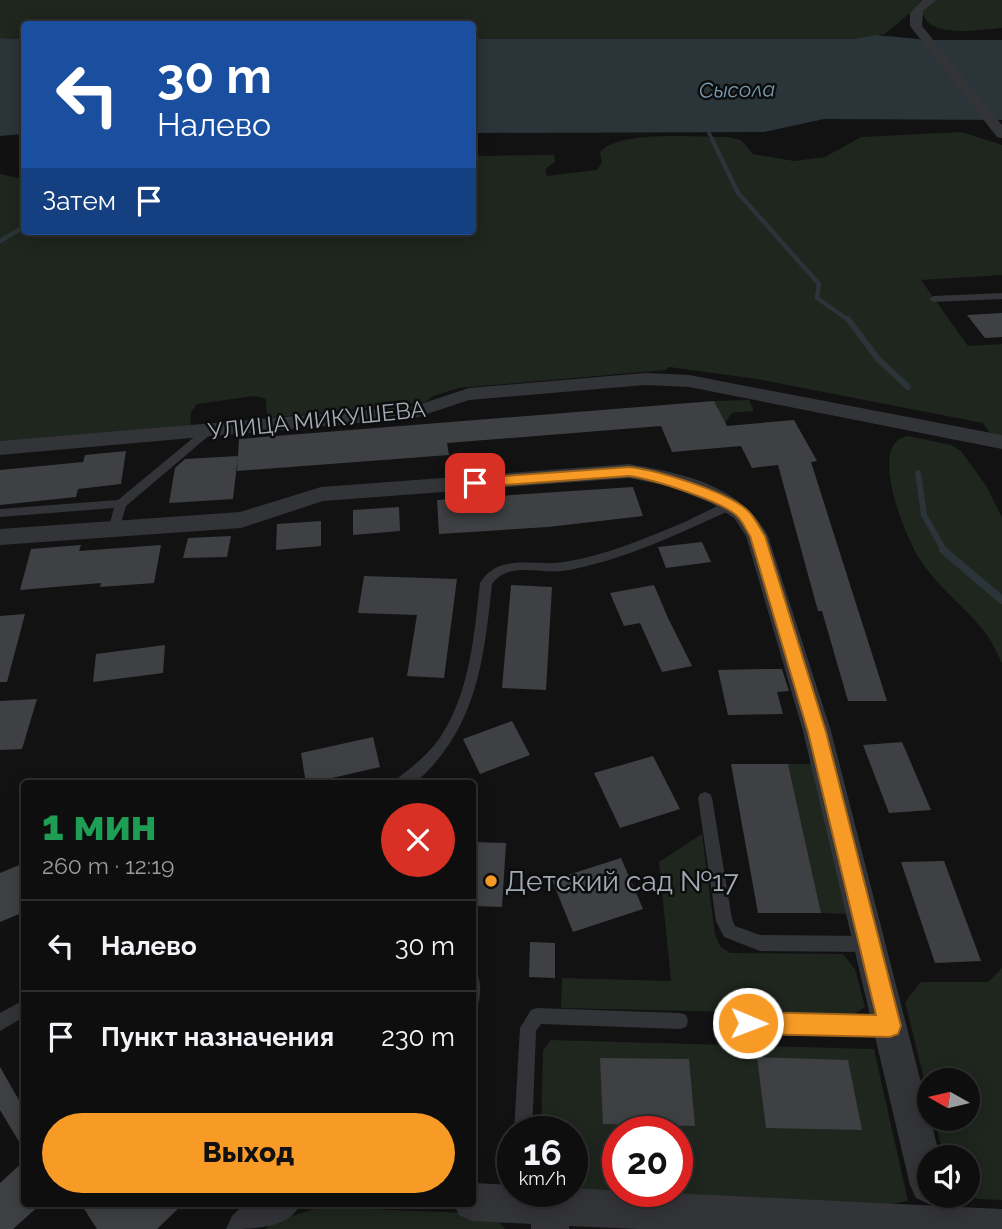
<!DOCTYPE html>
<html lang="ru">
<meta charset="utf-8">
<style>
body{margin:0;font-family:Raleway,sans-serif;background:#1c1c1c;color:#f1f3f6;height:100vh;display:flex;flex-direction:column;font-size:26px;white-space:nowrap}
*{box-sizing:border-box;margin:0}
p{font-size:23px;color:#9b9c9e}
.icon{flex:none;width:38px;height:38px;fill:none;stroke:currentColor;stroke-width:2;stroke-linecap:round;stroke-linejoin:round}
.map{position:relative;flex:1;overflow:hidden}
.panel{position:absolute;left:21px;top:780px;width:455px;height:427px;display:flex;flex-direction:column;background:#0e0e0e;border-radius:7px;box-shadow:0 4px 18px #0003,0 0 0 2px #2e2e2e}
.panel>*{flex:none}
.top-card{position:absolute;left:21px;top:21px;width:455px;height:214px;border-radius:7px;box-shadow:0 4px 18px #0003,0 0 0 2px #2e2e2e;background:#1a4fa0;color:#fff;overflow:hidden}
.needle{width:46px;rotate:278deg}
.tools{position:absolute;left:917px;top:1068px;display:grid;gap:14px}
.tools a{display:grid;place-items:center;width:63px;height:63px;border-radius:50%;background:#0e0e0e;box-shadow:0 4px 18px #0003,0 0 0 2px #2e2e2e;font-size:35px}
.speed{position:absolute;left:497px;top:1116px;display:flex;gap:14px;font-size:35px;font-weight:700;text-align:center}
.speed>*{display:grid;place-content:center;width:91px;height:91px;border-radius:50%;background:#0e0e0e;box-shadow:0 4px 18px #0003,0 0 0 2px #2e2e2e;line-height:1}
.speed small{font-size:18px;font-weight:400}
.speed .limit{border:10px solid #d22;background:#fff;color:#111}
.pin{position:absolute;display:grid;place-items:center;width:60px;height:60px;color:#fff;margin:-30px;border-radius:14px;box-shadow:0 4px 10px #0006}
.me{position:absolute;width:77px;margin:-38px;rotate:91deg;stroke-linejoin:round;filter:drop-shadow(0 0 5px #0008)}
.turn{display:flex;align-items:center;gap:24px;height:147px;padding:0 21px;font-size:32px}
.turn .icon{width:91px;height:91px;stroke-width:2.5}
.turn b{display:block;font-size:49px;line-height:60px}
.then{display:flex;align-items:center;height:66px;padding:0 21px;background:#0003;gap:14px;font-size:26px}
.round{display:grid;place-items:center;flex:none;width:74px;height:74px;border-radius:37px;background:#1c1c1c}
.head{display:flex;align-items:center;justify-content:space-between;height:119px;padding:0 21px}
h1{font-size:42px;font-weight:800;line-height:52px;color:#1e9e55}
.primary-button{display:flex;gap:14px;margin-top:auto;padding:14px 21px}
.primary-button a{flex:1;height:80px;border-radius:42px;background:#f79b26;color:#111;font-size:28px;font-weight:800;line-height:80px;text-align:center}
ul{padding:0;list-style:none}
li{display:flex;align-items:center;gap:21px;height:91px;padding:0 21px;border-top:2px solid #2e2e2e}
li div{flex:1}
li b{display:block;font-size:26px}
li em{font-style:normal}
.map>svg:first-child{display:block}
.green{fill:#1e261e}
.water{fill:#2a3439}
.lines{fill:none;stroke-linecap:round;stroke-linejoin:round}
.stream-far3{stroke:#2a3439;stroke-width:3.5}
.stream-far2{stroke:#2a3439;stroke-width:4.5}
.stream-far1{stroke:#2a3439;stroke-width:6}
.stream{stroke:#2a3439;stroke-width:8}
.building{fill:#3e4043}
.lane{fill:#333438;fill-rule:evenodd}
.street{fill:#333438;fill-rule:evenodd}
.route{fill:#f79b26;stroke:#a16519;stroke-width:2}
.poi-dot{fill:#f79b26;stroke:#0d0d0e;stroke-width:2.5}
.labels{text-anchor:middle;stroke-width:5;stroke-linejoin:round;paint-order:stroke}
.far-water-label{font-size:21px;font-style:italic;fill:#789cb1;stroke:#0d0d0e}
.street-label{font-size:23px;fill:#a3aab4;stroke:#0d0d0e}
.near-poi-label{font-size:28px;fill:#a3aab4;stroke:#0d0d0e;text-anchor:start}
</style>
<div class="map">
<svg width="1002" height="1229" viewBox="0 0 1002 1229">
<rect width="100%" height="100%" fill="#121213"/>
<!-- green -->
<path class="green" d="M 0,0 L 1002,0 L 1002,28 C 981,29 930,40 923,13 L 912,11 L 885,34 L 852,39 L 473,39 L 472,24 L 24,24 L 24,39 L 0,38 Z
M 962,132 L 1002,145 L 1002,275 L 921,280 L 968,346 L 1002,344 L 1002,437 L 989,432 L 983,423 L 757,379 L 669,367 L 666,370 L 459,388 L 433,396 L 426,402 L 267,418 L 266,399 L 254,396 L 197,404 L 191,412 L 190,431 L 182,435 L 0,441 L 0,174 L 18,178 L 24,175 L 24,231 L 472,231 L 473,156 L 554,155 L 555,162 L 545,169 L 547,176 L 597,170 L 602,162 L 600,152 C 619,130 696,137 727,137 L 741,140 L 753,154 L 794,161 L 825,157 L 861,137 Z
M 749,400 L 754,411 L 732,413 L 725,423 L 714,401 Z
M 908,436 L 951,445 L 961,451 L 987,487 L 1002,518 L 1002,663 C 996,652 991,639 983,630 C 964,606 937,586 921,561 C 907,541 865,442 908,436 Z
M 788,764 L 813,764 L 848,914 L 821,913 Z
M 702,834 L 715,934 L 720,946 L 730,953 L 843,954 L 855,969 L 865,1007 L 853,1015 L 561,1008 L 562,978 L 671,981 L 659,862 Z
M 1002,968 L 1002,1200 L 977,1199 L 968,1192 L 968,1157 L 944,1157 L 934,1118 L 968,1118 L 968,1080 L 929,1080 L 929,1099 L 905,1002 L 921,982 L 988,982 Z
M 551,1040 L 874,1049 L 908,1201 L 891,1204 L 649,1192 L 677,1192 L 677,1132 L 618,1132 L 618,1190 L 572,1188 L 572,1132 L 541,1132 L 543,1050 Z
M 320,1207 L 491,1214 L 505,1229 L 265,1229 L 273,1222 Z"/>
<!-- water -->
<path class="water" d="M 876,35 L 928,40 L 1002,40 L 1002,120 L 824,119 L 764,132 L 473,133 L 472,39 L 852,39 Z
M 0,38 L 24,39 L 24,134 L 0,136 Z"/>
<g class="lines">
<!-- stream-far3 -->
<path class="stream-far3" d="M 706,127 L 713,141"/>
<!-- stream-far2 -->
<path class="stream-far2" d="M 712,139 L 738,193 L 819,284 L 817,298 L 850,321
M 0,241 L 24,227"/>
<!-- stream-far1 -->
<path class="stream-far1" d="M 848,319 L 878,359 L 908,387
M 918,473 L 924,515 L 945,552"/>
<!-- stream -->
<path class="stream" d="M 943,550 L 1002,600"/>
</g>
<!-- building -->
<path class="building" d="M 1002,313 L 1002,337 L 985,338 L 967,315 Z
M 714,401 L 727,426 L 794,420 L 817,461 L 811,462 L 887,701 L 848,701 L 822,611 L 818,611 L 778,465 L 752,468 L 741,446 L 672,452 L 661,426 L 447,443 L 449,455 L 237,471 L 239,439 Z
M 126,451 L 121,484 L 78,489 L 76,497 L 0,505 L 0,470 L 83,462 L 85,455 Z
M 238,456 L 233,499 L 169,503 L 175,468 L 185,459 Z
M 633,487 L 643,516 L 548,527 L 439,534 L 437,500 Z
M 399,507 L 400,531 L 353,535 L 353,510 Z
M 321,521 L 321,546 L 276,550 L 277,524 Z
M 231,536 L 227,557 L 183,558 L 188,538 Z
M 702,542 L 711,562 L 666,568 L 658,547 Z
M 81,545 L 79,551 L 161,545 L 154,583 L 100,587 L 101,583 L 20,590 L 31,549 Z
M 364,576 L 457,579 L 444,678 L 407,676 L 417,615 L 358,613 Z
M 511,585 L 552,587 L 546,690 L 502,688 Z
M 654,585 L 668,618 L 692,666 L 662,672 L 640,623 L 624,626 L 610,593 Z
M 25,614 L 7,682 L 0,682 L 0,616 Z
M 165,645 L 163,673 L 93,682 L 96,654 Z
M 763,669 L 782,669 L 789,691 L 777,692 L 783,714 L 728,715 L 718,670 Z
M 37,699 L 22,749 L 0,750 L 0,701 Z
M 512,721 L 530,755 L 480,774 L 463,739 Z
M 373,737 L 380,767 L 306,784 L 301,753 Z
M 902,742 L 931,810 L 889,813 L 863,745 Z
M 653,756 L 680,809 L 620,828 L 594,773 Z
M 731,764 L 788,764 L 821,913 L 758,913 Z
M 472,842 L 506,843 L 502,907 L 472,906 Z
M 621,858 L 643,909 L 573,932 L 552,880 Z
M 944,861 L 981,961 L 935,963 L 901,862 Z
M 24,863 L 24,912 L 0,922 L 0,873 Z
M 530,942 L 555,943 L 555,978 L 529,977 Z
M 757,1057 L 848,1060 L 862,1130 L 766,1128 Z
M 600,1058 L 689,1059 L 695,1126 L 603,1124 Z
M 0,1067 L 24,1109 L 24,1150 L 0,1110 Z
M 24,1161 L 24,1204 L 41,1204 L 13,1229 L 0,1229 L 0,1183 Z
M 81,1204 L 183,1204 L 157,1229 L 97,1229 Z"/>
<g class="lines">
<!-- lane -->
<path class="lane" d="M 1002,293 L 1002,299 L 933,302 L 929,299 L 933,296 Z
M 208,428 L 213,431 L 212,433 L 126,506 L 119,530 L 111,530 L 109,527 L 114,508 L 0,517 L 0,509 L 118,500 L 204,429 Z
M 731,501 L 737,505 L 735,508 C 680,533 623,561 563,571 C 540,574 508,561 492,584 C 485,649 479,713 434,764 C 428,771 418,782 409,784 C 404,785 398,784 393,784 L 395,780 C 411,768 427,756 439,739 C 470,694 474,636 480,583 C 499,552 534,567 564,562 C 607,555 647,538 687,521 C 701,514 716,506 731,501 Z
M 705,792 L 710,794 L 712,798 L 732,919 L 735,926 L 760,935 L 869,936 L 875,938 L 877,944 L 875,950 L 869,952 L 760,951 L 724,937 L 716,921 L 698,798 L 700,794 Z
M 472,974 L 478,976 C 481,985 481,995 478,1004 L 472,1006 Z
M 24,1000 L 24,1017 L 0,1031 L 0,1013 Z
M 537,1008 L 680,1013 L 686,1015 L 688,1021 L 686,1027 L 680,1029 L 541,1024 L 536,1031 L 532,1132 L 514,1132 L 520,1028 L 531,1010 Z
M 748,1015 L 890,1018 L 896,1020 L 898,1026 L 896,1032 L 890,1034 L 748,1031 L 742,1029 L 740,1023 L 742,1017 Z"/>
<!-- street -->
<path class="street" d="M 923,0 L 936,0 L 923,11 L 922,26 L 1002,125 L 1002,138 L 997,137 L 910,26 L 910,13 Z
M 645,373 L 689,375 L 1002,435 L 1002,449 L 689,387 L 645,385 L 469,400 L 415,418 L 0,455 L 0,441 L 415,406 L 469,388 Z
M 629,464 C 682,473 741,485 768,536 L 831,731 L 940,1157 L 929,1157 L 929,1195 L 943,1195 L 942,1198 L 929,1204 L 916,1198 L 910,1185 L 803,731 L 746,536 L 734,518 L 711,503 L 668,486 L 629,478 L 323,501 L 241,528 L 0,545 L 0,529 L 240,512 L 321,487 Z
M 472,1183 L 513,1185 L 513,1192 L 572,1192 L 572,1188 L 1002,1209 L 1002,1229 L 638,1229 L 569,1226 L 569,1229 L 531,1229 L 531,1224 L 472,1221 L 459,1215 L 454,1204 L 472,1204 Z
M 244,1204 L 301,1204 C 288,1229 254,1229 226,1229 L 232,1216 Z"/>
</g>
<!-- route -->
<path class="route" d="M 629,467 C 657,470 725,491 746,509 C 754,515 759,527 765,536 L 826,732 L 901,1026 L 898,1034 L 890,1037 L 748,1034 L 741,1031 L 738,1023 L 741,1016 L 748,1012 L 876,1015 L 808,732 L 750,536 C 746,530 743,522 738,517 C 723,501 652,479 629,476 L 475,487 L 468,483 L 475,478 Z"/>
<!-- markers -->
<circle class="poi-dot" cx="491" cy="881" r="7"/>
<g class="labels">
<!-- far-water labels -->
<g class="far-water-label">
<text transform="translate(737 90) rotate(-1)" y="7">Сысола</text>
</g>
<!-- street labels -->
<g class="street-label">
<text transform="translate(317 420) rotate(-6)" y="8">УЛИЦА МИКУШЕВА</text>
</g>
<!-- near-poi labels -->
<g class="near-poi-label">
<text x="505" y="891">Детский сад №17</text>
</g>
</g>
</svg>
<div class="tools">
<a><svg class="needle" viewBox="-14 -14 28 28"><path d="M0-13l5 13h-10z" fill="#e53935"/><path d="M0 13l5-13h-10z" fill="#9b9c9e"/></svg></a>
<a><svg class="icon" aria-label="sound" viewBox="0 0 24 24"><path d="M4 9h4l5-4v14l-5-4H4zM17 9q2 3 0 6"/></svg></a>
</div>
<div class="speed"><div>16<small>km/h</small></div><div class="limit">20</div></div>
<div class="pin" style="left:475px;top:483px;background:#d93025"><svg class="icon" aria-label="arrive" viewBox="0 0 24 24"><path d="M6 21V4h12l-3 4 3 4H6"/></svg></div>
<svg class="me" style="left:748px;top:1023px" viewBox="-20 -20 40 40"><circle r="17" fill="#f79b26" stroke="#fff" stroke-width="3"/><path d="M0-11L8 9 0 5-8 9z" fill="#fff"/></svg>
<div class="top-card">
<div class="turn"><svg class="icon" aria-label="left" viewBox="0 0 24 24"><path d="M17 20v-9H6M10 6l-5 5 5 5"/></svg><div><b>30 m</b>Налево</div></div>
<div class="then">Затем<svg class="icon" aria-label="arrive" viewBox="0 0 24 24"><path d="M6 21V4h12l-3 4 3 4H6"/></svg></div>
</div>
<section class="panel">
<div class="head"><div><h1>1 мин</h1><p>260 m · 12:19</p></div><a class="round" style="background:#d93025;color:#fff"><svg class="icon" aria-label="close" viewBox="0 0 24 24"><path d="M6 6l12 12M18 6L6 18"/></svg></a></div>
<ul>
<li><svg class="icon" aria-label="left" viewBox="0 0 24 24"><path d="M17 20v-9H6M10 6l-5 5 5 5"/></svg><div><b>Налево</b></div><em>30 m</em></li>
<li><svg class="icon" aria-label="arrive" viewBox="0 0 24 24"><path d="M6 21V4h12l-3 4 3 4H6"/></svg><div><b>Пункт назначения</b></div><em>230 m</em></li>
</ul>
<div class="primary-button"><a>Выход</a></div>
</section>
</div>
